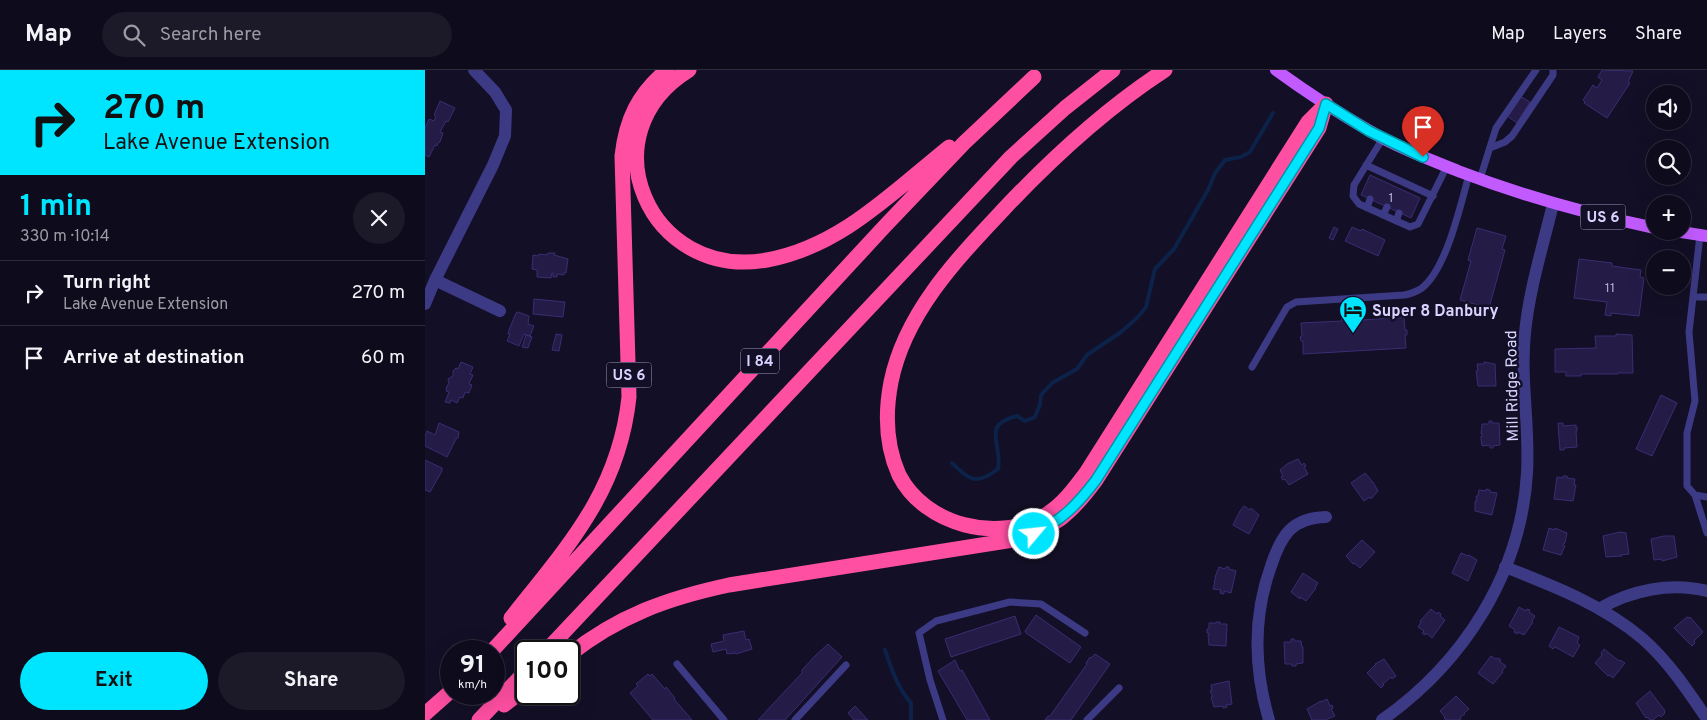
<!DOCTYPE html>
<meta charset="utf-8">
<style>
body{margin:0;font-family:Overpass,sans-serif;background:#1c1929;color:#f1f3f6;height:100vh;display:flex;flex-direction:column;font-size:19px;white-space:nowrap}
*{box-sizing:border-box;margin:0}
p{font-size:16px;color:#9b9ba3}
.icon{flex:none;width:28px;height:28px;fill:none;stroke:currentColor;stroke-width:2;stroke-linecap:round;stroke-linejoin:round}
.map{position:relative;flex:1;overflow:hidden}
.sheet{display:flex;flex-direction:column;background:#0e0b1c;width:425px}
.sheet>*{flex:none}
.top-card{background:#00e5ff;color:#111;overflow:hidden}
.tools{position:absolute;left:1221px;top:15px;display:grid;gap:10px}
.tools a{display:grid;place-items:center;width:45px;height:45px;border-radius:50%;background:#0e0b1c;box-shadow:0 5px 20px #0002,0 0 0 1px #2e2b3b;font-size:25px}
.speed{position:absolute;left:15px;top:570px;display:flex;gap:10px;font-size:25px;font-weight:700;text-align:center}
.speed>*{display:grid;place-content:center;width:65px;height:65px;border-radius:50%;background:#0e0b1c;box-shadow:0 5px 20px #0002,0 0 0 1px #2e2b3b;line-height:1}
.speed small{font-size:12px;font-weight:400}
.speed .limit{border:2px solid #111;border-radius:8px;background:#fff;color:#111}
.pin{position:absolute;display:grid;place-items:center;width:42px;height:42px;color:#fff;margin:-51px -21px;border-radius:50% 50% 50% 0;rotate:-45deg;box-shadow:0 0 5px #0007}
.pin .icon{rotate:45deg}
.me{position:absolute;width:55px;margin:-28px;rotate:62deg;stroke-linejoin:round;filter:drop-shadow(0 0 4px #0008)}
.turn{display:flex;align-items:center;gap:18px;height:105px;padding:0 20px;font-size:22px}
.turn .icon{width:65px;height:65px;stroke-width:2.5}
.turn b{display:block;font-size:35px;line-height:42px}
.round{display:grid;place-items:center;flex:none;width:52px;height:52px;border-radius:26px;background:#1c1929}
.summary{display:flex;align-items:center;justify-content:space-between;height:85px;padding:0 20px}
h1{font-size:30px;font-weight:700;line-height:38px;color:#00e5ff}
.action{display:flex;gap:10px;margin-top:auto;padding:10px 20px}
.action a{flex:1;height:58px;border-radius:30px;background:#00e5ff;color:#111;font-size:20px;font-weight:700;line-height:58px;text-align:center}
.action a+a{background:#1c1929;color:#f1f3f6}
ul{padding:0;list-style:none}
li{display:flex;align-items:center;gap:15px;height:65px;padding:0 20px;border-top:1px solid #2e2b3b}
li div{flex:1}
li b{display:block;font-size:19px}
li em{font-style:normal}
header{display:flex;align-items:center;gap:30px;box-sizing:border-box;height:70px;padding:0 25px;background:#0e0b1c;border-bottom:1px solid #2e2b3b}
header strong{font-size:24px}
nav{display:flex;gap:28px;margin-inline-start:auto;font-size:18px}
.search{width:350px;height:45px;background:#1c1929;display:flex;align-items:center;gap:12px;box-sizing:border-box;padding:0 18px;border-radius:28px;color:#9b9ba3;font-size:19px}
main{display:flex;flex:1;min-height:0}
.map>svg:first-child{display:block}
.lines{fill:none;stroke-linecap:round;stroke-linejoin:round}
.stream{stroke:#0c2248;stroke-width:4}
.building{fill:#241b47;stroke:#3b2d73}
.lane{stroke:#3d3a85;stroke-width:7}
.street{stroke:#3d3a85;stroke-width:12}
.primary{stroke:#c25bff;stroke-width:12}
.highway{stroke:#ff4fa3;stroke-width:15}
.route-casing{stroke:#0095a6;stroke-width:12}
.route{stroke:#00e5ff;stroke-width:9}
.labels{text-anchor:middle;stroke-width:5;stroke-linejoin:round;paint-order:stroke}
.number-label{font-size:14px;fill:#aca6d1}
.shield{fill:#130f26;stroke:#9e99be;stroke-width:1}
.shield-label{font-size:15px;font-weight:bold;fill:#d9d4ff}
.poi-label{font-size:16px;font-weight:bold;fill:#d9d4ff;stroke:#130f26;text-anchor:start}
.street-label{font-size:16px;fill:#d9d4ff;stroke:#130f26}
</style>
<header>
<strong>Map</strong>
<div class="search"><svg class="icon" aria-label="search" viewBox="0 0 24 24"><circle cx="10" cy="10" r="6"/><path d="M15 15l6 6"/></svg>Search here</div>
<nav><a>Map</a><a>Layers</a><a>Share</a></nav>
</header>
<main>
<section class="sheet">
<div class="top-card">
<div class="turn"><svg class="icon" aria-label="right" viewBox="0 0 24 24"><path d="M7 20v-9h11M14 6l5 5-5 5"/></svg><div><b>270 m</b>Lake Avenue Extension</div></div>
</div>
<div class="summary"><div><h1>1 min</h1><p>330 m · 10:14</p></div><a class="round"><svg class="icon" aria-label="close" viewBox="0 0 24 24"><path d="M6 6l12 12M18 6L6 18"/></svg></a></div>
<ul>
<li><svg class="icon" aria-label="right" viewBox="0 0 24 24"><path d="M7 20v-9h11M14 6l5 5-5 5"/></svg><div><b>Turn right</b><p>Lake Avenue Extension</p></div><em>270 m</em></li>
<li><svg class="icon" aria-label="arrive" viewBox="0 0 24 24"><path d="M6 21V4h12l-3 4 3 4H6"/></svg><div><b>Arrive at destination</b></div><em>60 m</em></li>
</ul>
<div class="action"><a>Exit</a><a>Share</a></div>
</section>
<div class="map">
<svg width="1282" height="650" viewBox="0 0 1282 650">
<rect width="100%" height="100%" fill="#130f26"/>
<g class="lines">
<!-- stream -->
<path class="stream" d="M 527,393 C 545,410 551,416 573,399 C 578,374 555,355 592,346 L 600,351 L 610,347 L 615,334 L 616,325 L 627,313 L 652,299 L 662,285 L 696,262 L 713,247 L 721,237 L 730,199 L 749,179 L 783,120 L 790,103 L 800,90 L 816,87 L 825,82 L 848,43
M 460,580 C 467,600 472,617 486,633 L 486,650"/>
</g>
<!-- building -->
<path class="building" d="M 1177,0 L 1208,1 L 1203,12 L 1205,13 L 1182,48 L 1159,33 L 1160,32 L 1158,30 L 1168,15 L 1172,18 L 1177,10 L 1173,7 Z
M 1095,26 L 1105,32 L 1092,53 L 1082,46 Z
M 15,31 L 30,38 L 23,52 L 21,51 L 15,62 L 18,63 L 15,72 L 13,73 L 12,76 L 10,75 L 4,87 L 0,85 L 0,58 L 4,49 L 9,51 L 11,46 L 9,45 Z
M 945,105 L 995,128 L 986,148 L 936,125 Z
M 909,157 L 913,159 L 908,170 L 904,168 Z
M 927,157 L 936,161 L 937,159 L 960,170 L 953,186 L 920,171 Z
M 1052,158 L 1081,166 L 1077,179 L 1080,180 L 1064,238 L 1035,230 L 1046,191 L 1043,190 Z
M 123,183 L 130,183 L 129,185 L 143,189 L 141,203 L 139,202 L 139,205 L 132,204 L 132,207 L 128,207 L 128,203 L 127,203 L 126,208 L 112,207 L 112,200 L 107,199 L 108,185 L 113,186 L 114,184 L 122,185 Z
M 1154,189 L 1187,193 L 1187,196 L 1216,200 L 1215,207 L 1219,208 L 1214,246 L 1186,243 L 1186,246 L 1180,245 L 1182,232 L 1149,228 Z
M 109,229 L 140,232 L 138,247 L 108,244 Z
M 938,238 L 938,250 L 979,247 L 980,260 L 982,260 L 982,265 L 980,265 L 981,278 L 878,284 L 878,271 L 876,271 L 875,267 L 877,266 L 876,253 L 917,251 L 916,240 Z
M 93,242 L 104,246 L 103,254 L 109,256 L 105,266 L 99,264 L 94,276 L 82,271 L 85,264 L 83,264 L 84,260 L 91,243 Z
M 131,264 L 137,265 L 134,281 L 127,280 Z
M 1191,264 L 1207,265 L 1208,303 L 1193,303 L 1193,304 L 1156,304 L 1156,306 L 1141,306 L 1141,302 L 1130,302 L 1130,279 L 1171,278 L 1170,266 L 1191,266 Z
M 101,265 L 107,267 L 103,278 L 97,277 Z
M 36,292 L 48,297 L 45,304 L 48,305 L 44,314 L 47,315 L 44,323 L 40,322 L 38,328 L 35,327 L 32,333 L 26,330 L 25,333 L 20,332 L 24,322 L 21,321 L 22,316 L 24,313 L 23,309 L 28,306 L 28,301 L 31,298 L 33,299 Z
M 1059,292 L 1070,294 L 1071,316 L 1053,316 L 1051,301 L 1053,301 L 1052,294 L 1059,294 Z
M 1236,325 L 1252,333 L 1227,386 L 1211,379 Z
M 1064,351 L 1067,351 L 1067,353 L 1074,353 L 1075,375 L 1068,376 L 1068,378 L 1065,378 L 1065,375 L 1057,376 L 1056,369 L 1056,366 L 1057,366 L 1057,363 L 1056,364 L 1057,354 L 1064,354 Z
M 14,353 L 34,362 L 33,368 L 31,369 L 22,387 L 0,376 L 0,366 L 2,361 L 10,365 Z
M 1133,353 L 1138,353 L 1138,356 L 1151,355 L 1151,358 L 1152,357 L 1152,361 L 1151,361 L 1152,377 L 1139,378 L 1139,380 L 1135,380 Z
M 873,389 L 877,395 L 879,393 L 881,396 L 879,397 L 883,404 L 864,415 L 860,409 L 858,410 L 856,407 L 858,406 L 855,400 L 862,394 Z
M 0,390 L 17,398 L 17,401 L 5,422 L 0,420 Z
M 940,403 L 947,411 L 947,413 L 948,412 L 953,421 L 946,429 L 945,427 L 939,431 L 926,413 Z
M 1138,406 L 1142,406 L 1142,408 L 1150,409 L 1149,415 L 1151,415 L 1148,431 L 1129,429 L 1132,407 L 1138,408 Z
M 1061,419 L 1065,420 L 1065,422 L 1072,423 L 1067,445 L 1050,441 L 1050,431 L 1052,431 L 1051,426 L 1053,426 L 1054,420 L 1061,421 Z
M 819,436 L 825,440 L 826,438 L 834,445 L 824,464 L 808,455 L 815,441 Z
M 1124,458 L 1130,460 L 1130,458 L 1142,463 L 1140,473 L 1139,473 L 1138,475 L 1140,476 L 1136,485 L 1118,480 Z
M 1195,462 L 1201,463 L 1204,484 L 1196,485 L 1197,486 L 1181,487 L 1178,466 Z
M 1239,466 L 1249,466 L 1252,487 L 1237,491 L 1237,489 L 1229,490 L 1226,469 Z
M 937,470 L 950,482 L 935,498 L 929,493 L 928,494 L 921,486 Z
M 1036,483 L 1043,486 L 1044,485 L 1052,490 L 1043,511 L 1027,503 Z
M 794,497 L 800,499 L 801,497 L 804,497 L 804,499 L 811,501 L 806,523 L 799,521 L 799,524 L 795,523 L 796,520 L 788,519 L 790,512 L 789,512 L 791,507 L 790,507 Z
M 878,503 L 893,513 L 890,518 L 891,518 L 881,531 L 875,527 L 875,529 L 866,522 Z
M 1094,537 L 1101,541 L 1102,539 L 1105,540 L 1104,542 L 1110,546 L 1107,551 L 1108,552 L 1099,565 L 1093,562 L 1092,564 L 1089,562 L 1090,560 L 1084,556 Z
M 1006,539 L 1012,544 L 1013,542 L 1016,544 L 1015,546 L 1020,550 L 1007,568 L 1001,563 L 1000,565 L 997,563 L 999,561 L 993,557 L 996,552 L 995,551 Z
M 611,545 L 656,577 L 645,593 L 601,563 L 600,561 Z
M 590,546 L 596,564 L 526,587 L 520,569 Z
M 1262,547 L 1264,548 L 1265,547 L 1278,562 L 1269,571 L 1270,573 L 1267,576 L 1249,558 Z
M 791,552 L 795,552 L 795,554 L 802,554 L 801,576 L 784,575 L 783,565 L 784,565 L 784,563 L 782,563 L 782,559 L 784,559 L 784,553 L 791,553 Z
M 1134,557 L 1154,567 L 1152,573 L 1155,575 L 1148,587 L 1134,579 L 1130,577 L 1128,579 L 1124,576 Z
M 319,561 L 321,570 L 324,569 L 327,579 L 311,584 L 310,583 L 302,584 L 301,579 L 288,582 L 286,574 L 299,571 L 298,565 Z
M 866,569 L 869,569 L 870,571 L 876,571 L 877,577 L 878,577 L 878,593 L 871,594 L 871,596 L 867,596 L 867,594 L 860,594 L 859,572 L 866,572 Z
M 403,574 L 417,587 L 360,650 L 333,650 L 377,603 L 377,600 L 390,586 Z
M 1179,579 L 1194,591 L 1195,590 L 1200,593 L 1188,608 L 1184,605 L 1183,606 L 1170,593 L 1177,585 L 1176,583 Z
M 670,584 L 685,594 L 646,650 L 620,650 L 623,646 L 625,646 L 662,594 L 661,593 L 665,587 L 666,588 Z
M 1066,586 L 1071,589 L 1073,588 L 1076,590 L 1074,591 L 1081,596 L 1077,601 L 1078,602 L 1068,614 L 1053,603 Z
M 959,589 L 971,606 L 967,609 L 966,607 L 958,614 L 959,615 L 956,618 L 942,603 L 949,596 L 951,595 L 950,594 Z
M 530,590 L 534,599 L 535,601 L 537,600 L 565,650 L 542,650 L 513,601 Z
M 223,604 L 225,606 L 227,604 L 240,619 L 241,617 L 250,628 L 249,629 L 267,650 L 228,650 L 205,623 L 213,616 L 211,614 Z
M 804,611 L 807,634 L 801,635 L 802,637 L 798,638 L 798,636 L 789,637 L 786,627 L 788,627 L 785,621 L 787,621 L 786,615 Z
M 1225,621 L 1240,641 L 1239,642 L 1240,643 L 1236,647 L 1234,645 L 1228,650 L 1225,650 L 1222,647 L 1221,648 L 1211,633 Z
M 1031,626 L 1044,639 L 1039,643 L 1040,644 L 1035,647 L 1036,649 L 1034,650 L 1021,650 L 1019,648 L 1020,647 L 1015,641 Z
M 902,629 L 905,636 L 907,635 L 908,638 L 906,639 L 910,646 L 900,650 L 887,650 L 882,639 L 896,631 L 896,632 Z
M 430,636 L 443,650 L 429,650 L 423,643 Z"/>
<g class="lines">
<!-- lane -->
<path class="lane" d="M 958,68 L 929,115 L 928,126 L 934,134 L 985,157 L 993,154 L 1022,96
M 1065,78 L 1080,72 L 1087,66 L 1128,5 L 1128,0
M 941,95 L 1008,126
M 1055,109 L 1071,58 L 1111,0
M 942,138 L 945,129
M 958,145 L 962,137
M 971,151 L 974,143
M 1275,165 L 1264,262 L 1270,331 L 1262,363 L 1262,416 L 1270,425 L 1282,427
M 1268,227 L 1282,227
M 827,297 L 862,237 L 871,232 L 979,225 C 985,224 991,222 997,218 C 1022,198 1035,136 1044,105
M 1270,425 L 1282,463
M 252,594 L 299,650
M 370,650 L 421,595
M 518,650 L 505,610 L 494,563 L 511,551 L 585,532 L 616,534 L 660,563
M 662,650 L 694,618"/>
<!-- street -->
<path class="street" d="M 10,210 L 75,241
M 0,234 L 10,210 L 68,95 L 80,66 L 81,40 L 70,22 L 49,0
M 1080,497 C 1129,516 1178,535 1218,569 C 1244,592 1263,621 1282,649
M 1174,539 C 1206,520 1246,512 1282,521
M 844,650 C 829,599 828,546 846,496 C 856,466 866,448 901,447
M 957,650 C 1038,593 1096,504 1102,403 C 1105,357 1095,310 1100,263 C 1104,220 1118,176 1128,134"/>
<!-- primary -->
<path class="primary" d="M 851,0 C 881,22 912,42 943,60 C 972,77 1003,89 1033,101 C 1098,126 1162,144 1230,158
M 1250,161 L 1282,166"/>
<!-- highway -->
<path class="highway" d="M 264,0 C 160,64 224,211 342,190 C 415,177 468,122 524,77
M 740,0 C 680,39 627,88 578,140 C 531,190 480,243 466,312 C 460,343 461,376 474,405 C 500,456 574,474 622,444 C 638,434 649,419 661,403 L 883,52 L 901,34
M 86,548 C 142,477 194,422 204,327 L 197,86 C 201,50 213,24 242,0
M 67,581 L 459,157 L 539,73 L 609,7
M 121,581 L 586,87 L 640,38 L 688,0
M 144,585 C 193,546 243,528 304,515 L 588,470 C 629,459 646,444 671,410 L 894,58 L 900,37
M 79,635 L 101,618
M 0,644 L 26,621
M 54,650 L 101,601"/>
</g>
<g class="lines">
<defs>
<path id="route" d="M 609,464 C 637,450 652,435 671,410 L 894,58 L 901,34 L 944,61 L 998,87"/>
</defs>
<!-- route casing -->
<use href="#route" class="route-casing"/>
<!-- route -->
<use href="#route" class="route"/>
</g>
<!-- icons -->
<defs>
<symbol id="hotel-pin" viewBox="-11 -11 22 30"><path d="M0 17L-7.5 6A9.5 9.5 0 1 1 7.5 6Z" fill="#00e5ff" stroke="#130f26"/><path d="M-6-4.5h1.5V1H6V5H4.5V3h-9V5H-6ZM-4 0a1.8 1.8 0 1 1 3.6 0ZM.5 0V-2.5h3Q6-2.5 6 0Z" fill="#111"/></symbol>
</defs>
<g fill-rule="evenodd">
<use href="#hotel-pin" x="912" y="224" width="32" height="43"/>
</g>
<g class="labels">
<!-- number labels -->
<g class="number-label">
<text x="966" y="132">1</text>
<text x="1185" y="222">11</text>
</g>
<!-- shield labels -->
<g class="shield">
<rect x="1155.5" y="134.5" width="45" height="25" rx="4"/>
<rect x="316" y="278.5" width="38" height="25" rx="4"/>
<rect x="181.5" y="292.5" width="45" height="25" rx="4"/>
</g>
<g class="shield-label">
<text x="1178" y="152">US 6</text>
<text x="335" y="296">I 84</text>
<text x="204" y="310">US 6</text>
</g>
<!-- poi labels -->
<g class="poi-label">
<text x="947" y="246">Super 8 Danbury</text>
</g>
<!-- street labels -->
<g class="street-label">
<text transform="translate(1086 316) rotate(-91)" y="6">Mill Ridge Road</text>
</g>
</g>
</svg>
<div class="tools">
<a><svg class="icon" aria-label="sound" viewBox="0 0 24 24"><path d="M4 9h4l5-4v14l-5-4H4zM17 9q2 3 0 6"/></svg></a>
<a><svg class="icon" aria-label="search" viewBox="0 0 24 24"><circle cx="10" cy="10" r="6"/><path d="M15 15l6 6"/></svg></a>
<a>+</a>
<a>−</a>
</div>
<div class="speed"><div>91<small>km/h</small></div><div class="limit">100</div></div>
<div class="pin" style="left:998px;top:87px;background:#d93025"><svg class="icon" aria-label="arrive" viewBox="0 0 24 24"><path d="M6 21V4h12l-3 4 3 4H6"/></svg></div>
<svg class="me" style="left:609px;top:464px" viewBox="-20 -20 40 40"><circle r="17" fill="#00e5ff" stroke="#fff" stroke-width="3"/><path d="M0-11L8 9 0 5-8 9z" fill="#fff"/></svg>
</div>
</main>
